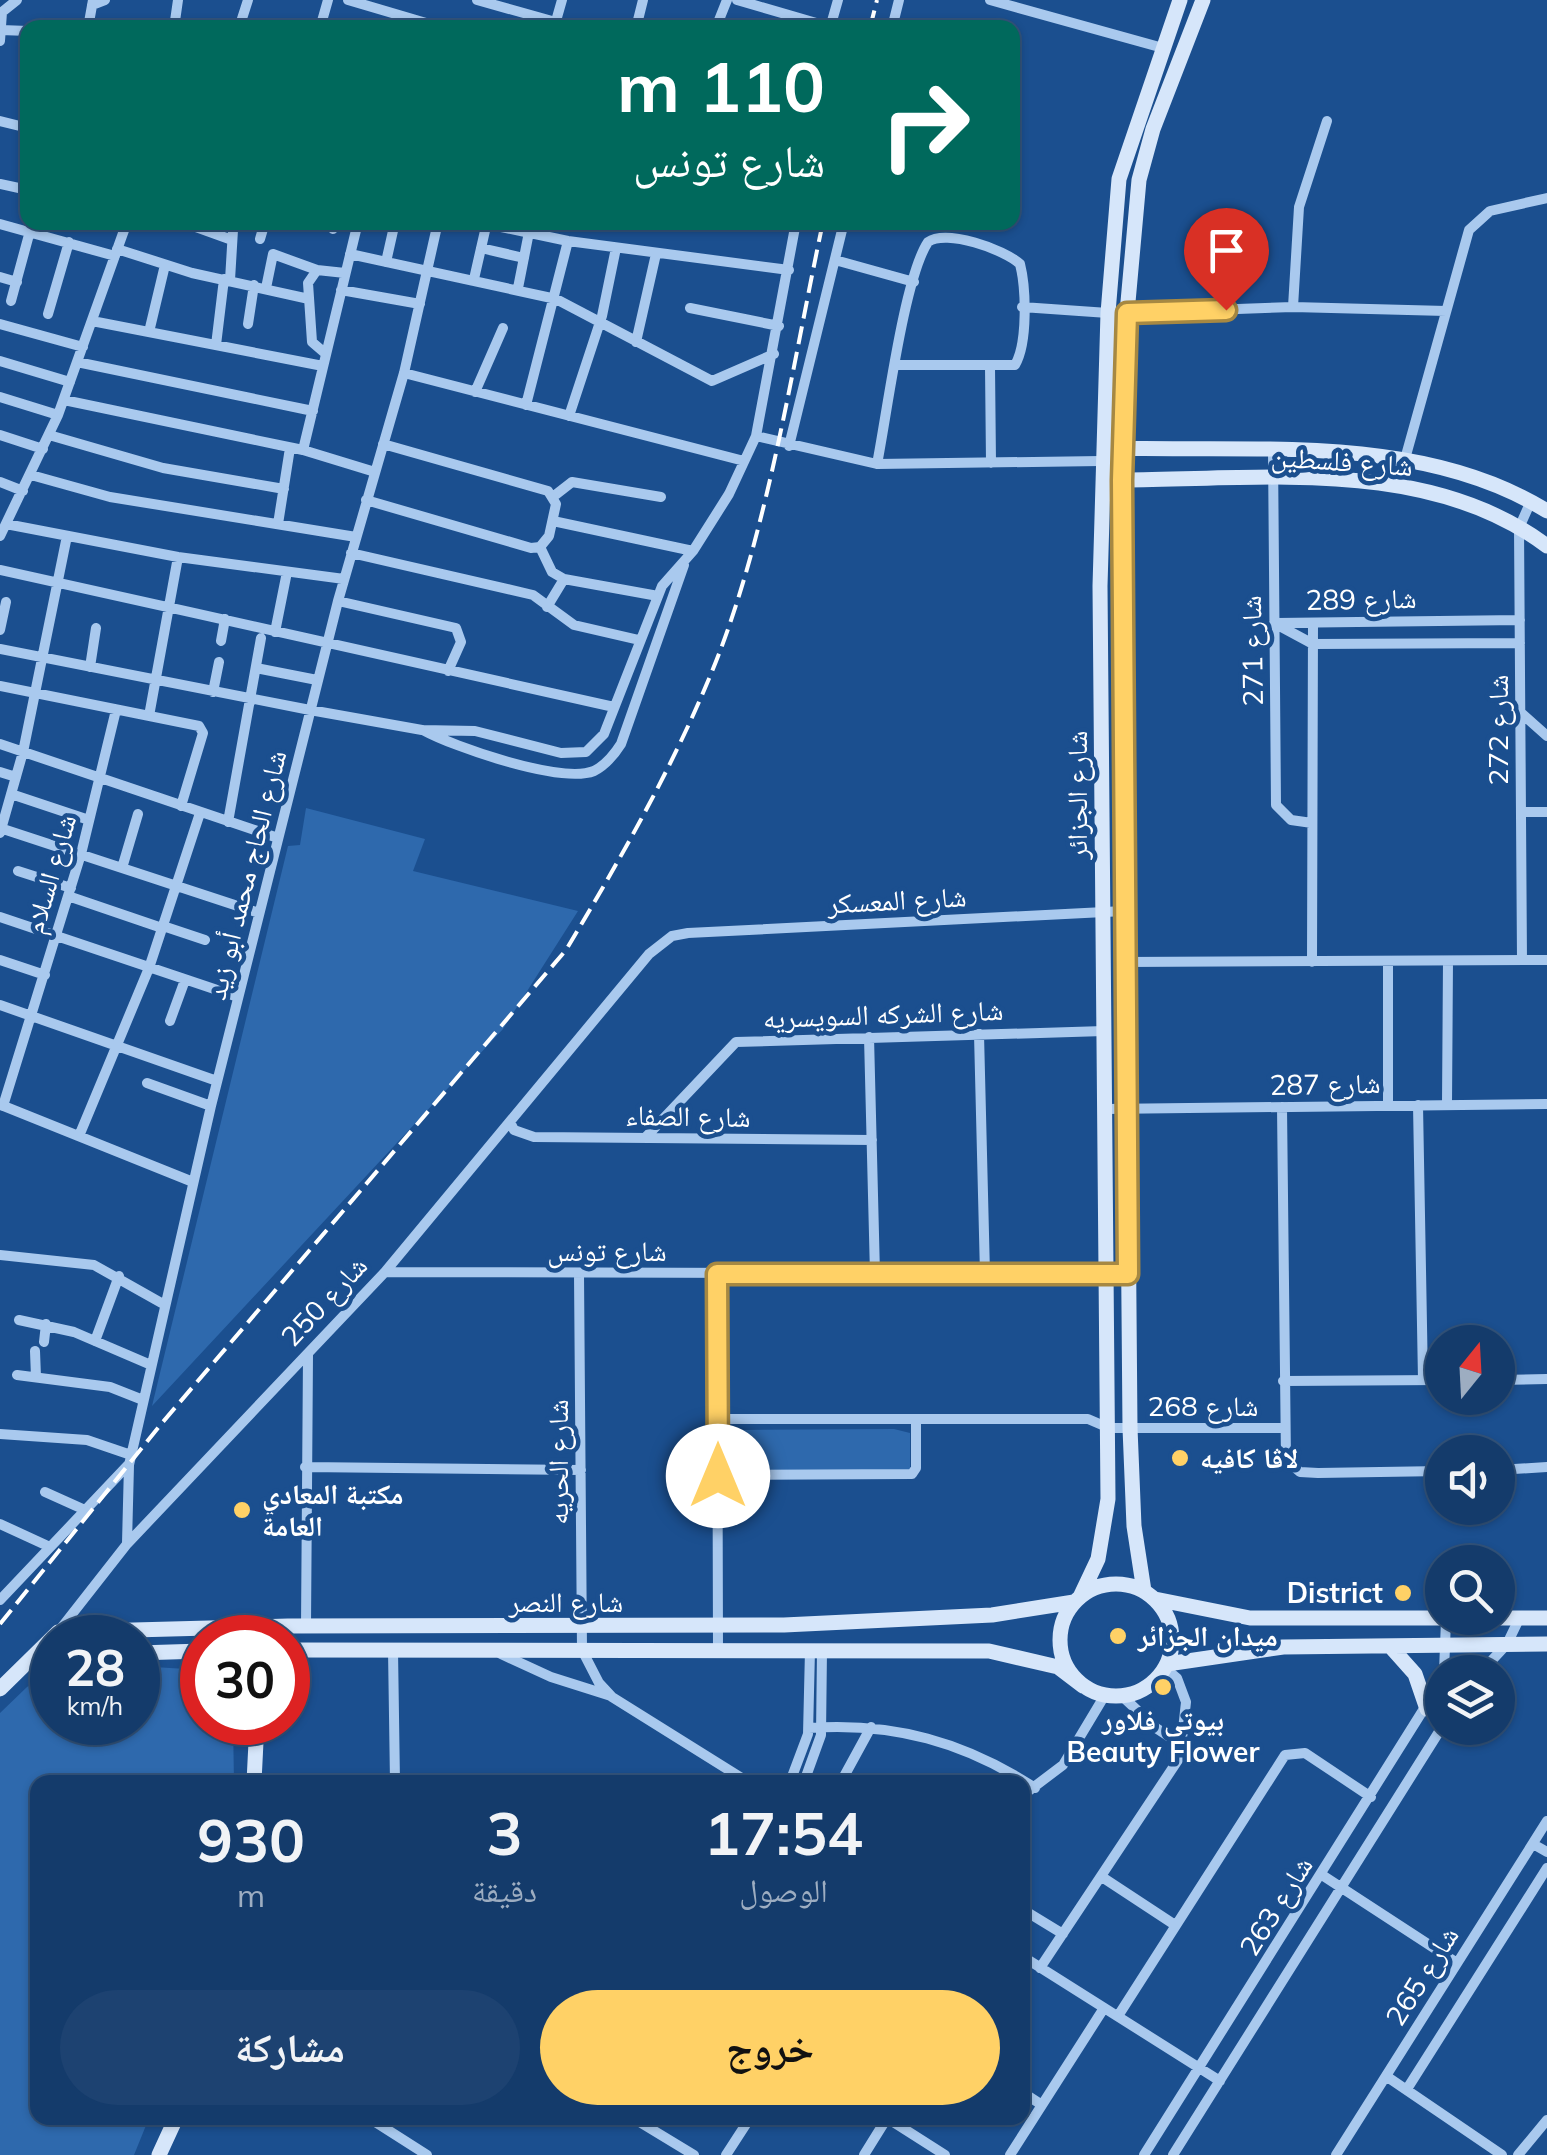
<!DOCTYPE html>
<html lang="ar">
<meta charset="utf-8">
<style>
body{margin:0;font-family:Mulish,"Noto Naskh Arabic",sans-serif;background:#1d4271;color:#f1f3f6;direction:rtl;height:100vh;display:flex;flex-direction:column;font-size:38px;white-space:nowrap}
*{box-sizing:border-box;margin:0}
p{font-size:32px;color:#9dadc1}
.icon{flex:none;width:55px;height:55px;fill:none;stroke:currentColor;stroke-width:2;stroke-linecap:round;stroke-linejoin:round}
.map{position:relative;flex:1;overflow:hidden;direction:ltr}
.drawer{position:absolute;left:30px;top:1775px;width:1000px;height:350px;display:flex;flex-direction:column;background:#143b6b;border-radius:20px;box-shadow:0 2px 8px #0004,0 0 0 2px #33557e;direction:rtl}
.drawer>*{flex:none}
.hud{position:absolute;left:20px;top:20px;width:1000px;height:210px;border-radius:20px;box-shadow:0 2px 8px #0004,0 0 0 2px #33557e;direction:rtl;background:#00695c;color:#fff;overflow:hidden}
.needle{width:65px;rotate:18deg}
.fabs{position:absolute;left:1425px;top:1325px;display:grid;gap:20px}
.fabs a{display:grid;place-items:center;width:90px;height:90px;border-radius:50%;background:#143b6b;box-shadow:0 2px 8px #0004,0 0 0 2px #33557e;font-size:50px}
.speed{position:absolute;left:30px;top:1615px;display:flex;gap:20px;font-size:50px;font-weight:700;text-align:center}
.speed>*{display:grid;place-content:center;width:130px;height:130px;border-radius:50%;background:#143b6b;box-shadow:0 2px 8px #0004,0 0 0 2px #33557e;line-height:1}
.speed small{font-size:25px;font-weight:400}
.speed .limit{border:15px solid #d22;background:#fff;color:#111}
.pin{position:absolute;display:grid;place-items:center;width:85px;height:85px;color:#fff;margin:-102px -42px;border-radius:50% 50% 50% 0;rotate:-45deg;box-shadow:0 0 10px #0007}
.pin .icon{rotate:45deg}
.me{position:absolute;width:110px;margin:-55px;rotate:0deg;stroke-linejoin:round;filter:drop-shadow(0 0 8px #0008)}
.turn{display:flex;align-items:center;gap:35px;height:210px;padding:0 30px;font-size:45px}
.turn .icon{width:130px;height:130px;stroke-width:2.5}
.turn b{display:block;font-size:70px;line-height:85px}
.eta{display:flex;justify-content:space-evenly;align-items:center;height:170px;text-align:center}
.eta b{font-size:60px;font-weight:700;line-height:70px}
.primary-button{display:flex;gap:20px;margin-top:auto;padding:20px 30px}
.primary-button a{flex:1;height:115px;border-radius:60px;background:#ffd166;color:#111;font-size:40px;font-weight:700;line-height:115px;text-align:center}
.primary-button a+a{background:#1d4271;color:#f1f3f6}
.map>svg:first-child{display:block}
.green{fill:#2e69ad}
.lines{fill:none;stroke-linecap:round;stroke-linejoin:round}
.street{stroke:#a9c9ee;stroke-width:10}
.secondary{stroke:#d6e6fa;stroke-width:15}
.rail{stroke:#fff;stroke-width:4;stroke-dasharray:18 8;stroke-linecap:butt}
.route-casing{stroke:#a68842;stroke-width:25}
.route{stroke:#ffd166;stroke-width:18}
.poi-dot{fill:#ffd166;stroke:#1b4f8f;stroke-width:4}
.labels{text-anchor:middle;stroke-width:9;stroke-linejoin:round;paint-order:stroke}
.street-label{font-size:28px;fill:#fff;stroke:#1b4f8f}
.poi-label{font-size:28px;font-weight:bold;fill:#fff;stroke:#1b4f8f;text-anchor:start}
</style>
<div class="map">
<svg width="1547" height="2155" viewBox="0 0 1547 2155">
<rect width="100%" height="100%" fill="#1b4f8f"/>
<!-- green -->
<path class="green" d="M 306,808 L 425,839 L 413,871 L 578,911 L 503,1029 L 152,1406 L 288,846 L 300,845 Z
M 894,1429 L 910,1433 L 910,1470 L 744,1471 L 732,1459 L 732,1441 L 741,1430 Z
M 138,1666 L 202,1670 L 202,1722 L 233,1723 L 234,1782 L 38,1782 L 38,2118 L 149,2118 L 134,2155 L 0,2155 L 0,1713 L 27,1687 L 52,1671 L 52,1722 L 138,1722 Z"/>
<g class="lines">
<!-- street -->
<path class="street" d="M 348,0 L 443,28
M 477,0 L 577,28
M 737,0 L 830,27
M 990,0 L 1163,48
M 92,5 L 105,0
M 719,20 L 727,0
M 88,28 L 93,0
M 174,28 L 178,0
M 239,28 L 248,0
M 320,28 L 328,0
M 554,28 L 562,0
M 636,28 L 643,0
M 830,28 L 838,0
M 892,28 L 899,0
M 1,30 L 28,31
M 0,41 L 2,12 L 17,0
M 0,121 L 28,128
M 0,184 L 28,190
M 182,222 L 232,240
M 477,222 L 568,241 L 789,270
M 756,222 L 796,225
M 0,224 L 115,256
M 333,229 L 334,222
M 260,239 L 265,222
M 481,248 L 524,258
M 117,249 L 192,273 L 309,299
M 350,254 L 556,299 L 712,381 L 774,354
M 835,260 L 914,282
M 386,262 L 395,222
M 0,277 L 17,282
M 474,279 L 487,222
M 230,280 L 233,230
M 266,288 L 273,254 L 317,270
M 518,288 L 531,222
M 341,290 L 420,304
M 11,301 L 30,231
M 1022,307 L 1108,313
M 1293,307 L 1299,207 L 1327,121
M 690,308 L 779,326
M 1127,313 L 1293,307 L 1446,311
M 48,314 L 69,242
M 92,321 L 323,366
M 0,324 L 83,347
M 248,324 L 254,285
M 149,332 L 165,265
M 636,342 L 656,254
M 216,345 L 224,279
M 326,354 L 312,342 L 308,283 L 317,270 L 345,273
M 0,361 L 70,382
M 77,362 L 313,411
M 990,367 L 991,463
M 404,373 L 744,461
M 475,392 L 503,328
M 0,397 L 58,415
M 64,400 L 303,450 L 375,472
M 526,405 L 568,241
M 569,416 L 602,316 L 616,248
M 0,435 L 43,449
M 49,435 L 163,468 L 284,489
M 756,436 L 877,464 L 1101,461
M 789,446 L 844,222
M 303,450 L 358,222
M 1273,452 L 1276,805 L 1291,820 L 1312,823
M 1405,459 L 1469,230 L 1490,211 L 1547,198
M 877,464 C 887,414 904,278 928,242 C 946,229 1004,249 1020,264 C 1026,288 1028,343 1015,365 L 897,365
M 31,475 L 110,497 L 356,537
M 0,482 L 23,491
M 554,496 L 572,482 L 661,497
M 366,500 L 531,548 L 540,547 L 549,536 L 556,504 L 548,491 L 383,444
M 553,521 L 693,551
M 6,524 L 178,557 L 344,579
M 278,524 L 290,448
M 0,536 L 58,415 L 127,222
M 540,547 L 552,572 L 564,579 L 658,596
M 351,553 L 533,595 L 574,625 L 639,640
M 0,570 C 205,614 408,663 614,707
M 338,601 L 456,628 L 461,642 L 448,671
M 547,607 L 564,579
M 1274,623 L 1313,644 L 1520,643
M 1276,623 L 1520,620
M 0,630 L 6,602
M 275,632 L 287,572
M 221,641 L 225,619
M 0,649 L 310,710 L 422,730 L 475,731 L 561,753 L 586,752 L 604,734 L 662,586 L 693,551 L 729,494 L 756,436 L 796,222
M 90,667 L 96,628
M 256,668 L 317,680
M 0,686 L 199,726 L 203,733 L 181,806
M 213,692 L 219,662
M 1520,712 L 1547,736
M 149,716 L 178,557
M 423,730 C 454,747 561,784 594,771 C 606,765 614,755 621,744 L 684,565
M 0,744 L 278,838
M 0,772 L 16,777
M 11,794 L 89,820
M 1521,812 L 1547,812
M 228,822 L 261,638
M 0,828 L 259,913
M 0,833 L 23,752 L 67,536
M 122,868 L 138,814
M 18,871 L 71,888
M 68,896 L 162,928
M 0,917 L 238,997
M 163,926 L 205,940
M 0,960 L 45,975
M 1522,960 L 1519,528 L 1531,501
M 1124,962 L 1547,960
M 1312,962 L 1313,623
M 1388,962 L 1388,1106
M 0,1005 L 217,1081
M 170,1021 L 185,980
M 979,1034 L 985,1274
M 869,1037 L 875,1274
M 147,1083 L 211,1106
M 1,1105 L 193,1182
M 1418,1105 L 1423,1380
M 1447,1105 L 1448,961
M 3,1106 L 81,854 L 116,710
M 1282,1107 L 1286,1460 L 1300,1472 L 1318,1473 L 1442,1471
M 1105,1109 L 1547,1104
M 510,1122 L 514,1130 L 534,1137 L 872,1140
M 79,1136 L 149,968 L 200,813
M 645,1138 L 736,1042 L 1104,1031
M 0,1255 L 94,1265 L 165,1305
M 385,1272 L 1128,1274
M 579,1274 L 582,1650 L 599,1683 L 612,1697 L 748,1782
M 717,1274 L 718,1650
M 19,1320 L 74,1332 L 151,1365
M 95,1341 L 119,1276
M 44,1342 L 46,1324
M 35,1351 L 36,1377
M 17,1375 L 110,1387 L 143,1400
M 1498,1380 L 1547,1379
M 1283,1381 L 1442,1380
M 717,1419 L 1088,1419 L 1109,1428 L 1283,1428
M 0,1434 L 87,1440 L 131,1455
M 305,1467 L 581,1470
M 1498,1470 L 1547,1467
M 718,1475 L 912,1474 L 916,1468 L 916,1419
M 45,1492 L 85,1510
M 0,1524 L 50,1547
M 127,1543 L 129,1465 L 211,1106 L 338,601 L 404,373 L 438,222
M 0,1600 L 129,1464
M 306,1626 L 308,1355
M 58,1632 L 127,1544 L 385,1272 L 649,954 L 672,936 L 688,933 L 1124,911
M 393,1650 L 395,1782
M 501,1654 L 551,1677 L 611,1696
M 1444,1672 L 1446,1620
M 1481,1672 L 1507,1644 L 1519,1619
M 1122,1696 L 1156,1728 L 1182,1745
M 809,1728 C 893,1722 965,1742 1035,1788
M 790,1782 L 808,1734 L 810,1650
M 804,1782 L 821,1735 L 822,1650
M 841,1782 L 871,1727
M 1022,1796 L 1063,1765 L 1105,1695
M 1533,1844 L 1547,1852
M 1322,1875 L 1457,1963
M 1102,1877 L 1175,1925
M 1022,1909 L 1063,1934
M 1022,1956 L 1220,2081
M 1040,1968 L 1180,1757 L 1186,1702 L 1177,1678 L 1165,1668
M 1118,2016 L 1285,1755 L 1305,1753 L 1371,1797
M 1386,2076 L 1502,2155
M 1407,2089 L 1547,1868
M 1022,2092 L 1042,2105
M 369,2118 L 427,2155
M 633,2118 L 694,2155
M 887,2118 L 945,2155
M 726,2155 L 750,2118
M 864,2155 L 887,2118
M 1010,2155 L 1104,2008
M 1144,2155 L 1442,1680
M 1173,2155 L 1442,1727
M 1336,2155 L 1547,1821
M 1518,2155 L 1547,2120"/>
<!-- secondary -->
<path class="secondary" d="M 1122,448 C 1262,452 1423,434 1547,511
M 1122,480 C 1261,480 1427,456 1547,546
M1060 1640a56 56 0 1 1 112 0a56 56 0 1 1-112 0Z
M 1144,1591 L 1134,1526 L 1130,1428 L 1122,480 L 1127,313 L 1139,180 L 1153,129 L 1203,0
M 1081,1595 L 1098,1559 L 1108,1499 L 1100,586 L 1108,313 L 1119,179 L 1180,0
M 1155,1599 L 1250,1618 L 1547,1618
M 1390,1646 L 1415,1674 L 1427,1709
M 288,1650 L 989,1651 L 1058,1667 L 1083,1686
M 138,1653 L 202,1651
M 1167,1664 L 1283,1647 L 1547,1644
M 0,1689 L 58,1632 L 288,1626 L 784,1625 L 992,1615 L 1074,1602
M 254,1782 L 257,1722
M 159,2155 L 176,2118"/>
<!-- rail -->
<path class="rail" d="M 870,28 L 877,0
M 0,1624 L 162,1423 L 566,950 C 618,863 669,774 708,681 C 766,545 792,367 823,222"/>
</g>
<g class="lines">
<defs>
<path id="route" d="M 718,1476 L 717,1274 L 1128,1274 L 1122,480 L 1127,313 L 1226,310"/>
</defs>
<!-- route casing -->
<use href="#route" class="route-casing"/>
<!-- route -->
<use href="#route" class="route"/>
</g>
<!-- markers -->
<g class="poi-dot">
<circle cx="1180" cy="1458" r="10"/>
<circle cx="242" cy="1510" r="10"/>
<circle cx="1403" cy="1593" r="10"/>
<circle cx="1118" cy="1636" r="10"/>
<circle cx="1163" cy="1687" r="10"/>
</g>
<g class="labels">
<!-- street labels -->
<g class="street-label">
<text transform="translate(1342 461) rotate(4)" y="10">شارع فلسطين</text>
<text transform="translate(1361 599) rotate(-1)" y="10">شارع 289</text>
<text transform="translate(1252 651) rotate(-91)" y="10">شارع 271</text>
<text transform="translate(1498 730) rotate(-90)" y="10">شارع 272</text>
<text transform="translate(1077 795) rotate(-90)" y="10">شارع الجزائر</text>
<text transform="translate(50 874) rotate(-74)" y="10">شارع السلام</text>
<text transform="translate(246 875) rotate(-76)" y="10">شارع الحاج محمد أبو زيد</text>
<text transform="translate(897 900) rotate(-3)" y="10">شارع المعسكر</text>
<text transform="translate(883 1014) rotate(-2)" y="10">شارع الشركه السويسريه</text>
<text transform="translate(1325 1084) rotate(-1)" y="10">شارع 287</text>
<text transform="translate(688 1116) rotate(1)" y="10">شارع الصفاء</text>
<text x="607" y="1261">شارع تونس</text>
<text transform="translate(324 1301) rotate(-47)" y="10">شارع 250</text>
<text x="1203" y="1416">شارع 268</text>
<text transform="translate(558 1462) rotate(-90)" y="10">شارع الحريه</text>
<text x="566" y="1612">شارع النصر</text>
<text transform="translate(1276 1906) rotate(-58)" y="10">شارع 263</text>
<text transform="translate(1422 1976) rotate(-58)" y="10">شارع 265</text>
</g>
<!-- poi labels -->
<g class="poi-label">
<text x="1200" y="1468">لاڤا كافيه</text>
<text x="262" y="1504">مكتبة المعادي<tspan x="262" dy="32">العامة</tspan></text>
<text x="1383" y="1603" text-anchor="end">District</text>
<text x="1138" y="1646">ميدان الجزائر</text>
<text x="1163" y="1730" text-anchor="middle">بيوتى فلاور<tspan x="1163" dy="32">Beauty Flower</tspan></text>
</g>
</g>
</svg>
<div class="fabs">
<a><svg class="needle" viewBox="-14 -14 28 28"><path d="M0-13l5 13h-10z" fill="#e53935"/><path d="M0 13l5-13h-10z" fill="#9dadc1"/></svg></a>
<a><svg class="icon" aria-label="sound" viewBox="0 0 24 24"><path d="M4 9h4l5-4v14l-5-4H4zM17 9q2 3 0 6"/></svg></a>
<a><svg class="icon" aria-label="search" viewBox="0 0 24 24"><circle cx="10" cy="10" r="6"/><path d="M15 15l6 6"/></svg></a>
<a><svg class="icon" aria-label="layers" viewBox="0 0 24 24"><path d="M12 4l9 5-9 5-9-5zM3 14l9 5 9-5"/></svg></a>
</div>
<div class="speed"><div>28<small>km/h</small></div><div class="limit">30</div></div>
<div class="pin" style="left:1226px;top:310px;background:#d93025"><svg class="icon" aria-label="arrive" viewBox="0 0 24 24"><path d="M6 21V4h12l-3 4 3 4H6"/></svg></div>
<svg class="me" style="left:718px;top:1476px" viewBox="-20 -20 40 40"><circle r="19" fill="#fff"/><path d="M0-13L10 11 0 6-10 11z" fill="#ffd166"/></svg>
<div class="hud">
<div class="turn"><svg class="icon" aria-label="right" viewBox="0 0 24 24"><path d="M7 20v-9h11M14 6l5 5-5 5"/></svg><div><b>110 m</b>شارع تونس</div></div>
</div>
<section class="drawer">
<div class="eta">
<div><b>17:54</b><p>الوصول</p></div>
<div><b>3</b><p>دقيقة</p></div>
<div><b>930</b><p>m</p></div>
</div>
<div class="primary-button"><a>خروج</a><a>مشاركة</a></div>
</section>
</div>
